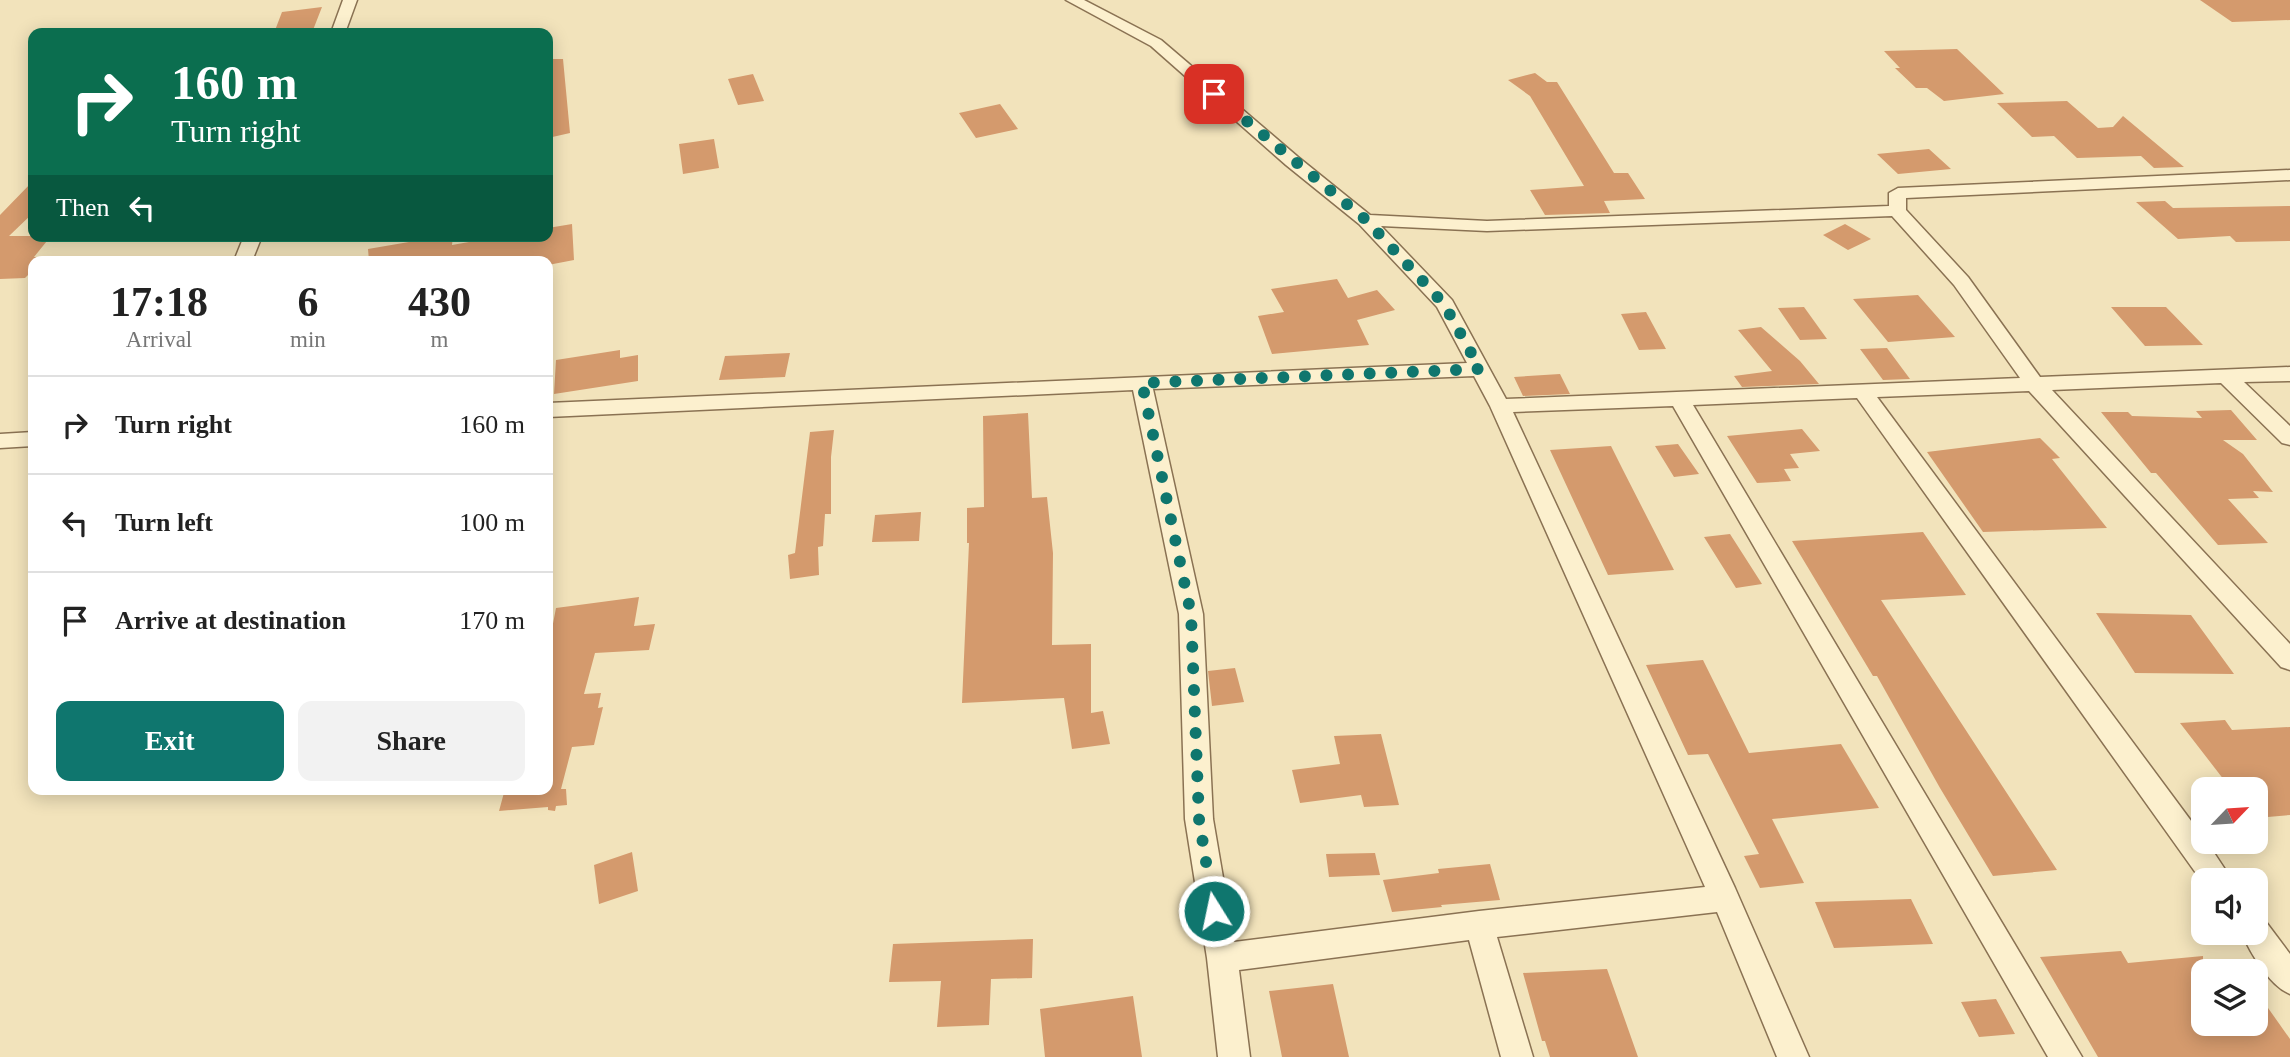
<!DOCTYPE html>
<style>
body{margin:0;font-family:Georgia,serif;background:#f2f2f2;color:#222;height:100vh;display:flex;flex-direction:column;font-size:26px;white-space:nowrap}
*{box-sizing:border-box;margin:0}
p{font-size:23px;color:#767676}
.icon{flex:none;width:38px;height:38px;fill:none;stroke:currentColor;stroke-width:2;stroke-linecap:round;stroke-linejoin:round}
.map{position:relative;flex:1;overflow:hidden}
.sheet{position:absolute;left:28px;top:256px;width:525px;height:539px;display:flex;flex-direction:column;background:#fff;border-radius:14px;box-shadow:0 4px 18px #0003}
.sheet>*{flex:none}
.guide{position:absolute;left:28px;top:28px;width:525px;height:214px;border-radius:14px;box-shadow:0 4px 18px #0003;background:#0b6e4f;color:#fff;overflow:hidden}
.needle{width:46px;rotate:65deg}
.buttons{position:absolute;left:2191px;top:777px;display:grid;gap:14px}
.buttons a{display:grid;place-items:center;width:77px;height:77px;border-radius:14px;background:#fff;box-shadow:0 4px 18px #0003;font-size:35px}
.pin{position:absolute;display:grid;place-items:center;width:60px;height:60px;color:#fff;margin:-30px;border-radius:14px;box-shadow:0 4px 10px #0006}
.me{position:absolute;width:77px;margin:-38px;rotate:350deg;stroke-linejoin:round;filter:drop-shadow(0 0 5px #0008)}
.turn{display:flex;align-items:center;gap:24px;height:147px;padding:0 28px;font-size:32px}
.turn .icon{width:91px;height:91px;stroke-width:2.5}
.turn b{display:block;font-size:49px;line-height:60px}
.then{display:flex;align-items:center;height:66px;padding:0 28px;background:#0003;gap:14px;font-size:26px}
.eta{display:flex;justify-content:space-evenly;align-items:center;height:119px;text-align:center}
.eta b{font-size:42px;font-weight:600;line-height:49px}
.cta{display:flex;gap:14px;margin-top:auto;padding:14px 28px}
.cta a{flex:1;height:80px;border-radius:14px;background:#0f766e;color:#fff;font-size:28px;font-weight:600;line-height:80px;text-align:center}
.cta a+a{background:#f2f2f2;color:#222}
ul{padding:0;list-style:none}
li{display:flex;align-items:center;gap:21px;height:98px;padding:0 28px;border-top:2px solid #e0e0e0}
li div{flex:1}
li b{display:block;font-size:26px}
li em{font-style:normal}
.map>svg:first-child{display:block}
.building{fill:#d49a6d}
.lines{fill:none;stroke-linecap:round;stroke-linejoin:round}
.street-casing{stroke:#8a7253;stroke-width:3}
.street{fill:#fcf0ce;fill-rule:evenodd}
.route{stroke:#0f766e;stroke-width:12;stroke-dasharray:0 21.6}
</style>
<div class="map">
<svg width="2290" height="1057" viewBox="0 0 2290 1057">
<rect width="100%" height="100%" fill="#f2e3bb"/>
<!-- building -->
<path class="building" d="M 2200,0 L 2290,0 L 2290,20 L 2232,22 Z
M 322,7 L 313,30 L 306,33 L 274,33 L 282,12 Z
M 1957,49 L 2004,94 L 1944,101 L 1927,88 L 1916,88 L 1895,68 L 1900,68 L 1884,51 Z
M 548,59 L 563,59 L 570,133 L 548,138 Z
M 1535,73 L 1547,82 L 1557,82 L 1614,173 L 1628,173 L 1645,199 L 1604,201 L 1610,213 L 1545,215 L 1530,190 L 1584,186 L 1530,96 L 1508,80 Z
M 753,74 L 764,101 L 738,105 L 728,79 Z
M 2067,101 L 2098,128 L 2113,127 L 2123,116 L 2184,167 L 2154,168 L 2141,156 L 2077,158 L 2054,136 L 2032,137 L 1997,103 Z
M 1000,104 L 1018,129 L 976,138 L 959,113 Z
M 714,139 L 719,168 L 683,174 L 679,144 Z
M 1929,149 L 1951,169 L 1898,174 L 1877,154 Z
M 33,181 L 33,213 L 9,236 L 51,236 L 34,257 L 46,257 L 42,261 L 33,261 L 33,270 L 25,278 L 0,279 L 0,215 Z
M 2165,201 L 2173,208 L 2290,206 L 2290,241 L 2236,242 L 2230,236 L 2178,239 L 2136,202 Z
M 572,224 L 574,260 L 548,265 L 548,261 L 369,261 L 368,249 L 444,236 L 453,236 L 452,245 L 503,236 L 548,236 L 548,228 Z
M 1845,224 L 1871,239 L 1848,250 L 1823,235 Z
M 1337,279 L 1348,298 L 1377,290 L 1395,310 L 1357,320 L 1369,345 L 1272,354 L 1258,316 L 1284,312 L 1271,289 Z
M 1918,295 L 1955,337 L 1888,342 L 1853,299 Z
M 1804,307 L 1827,339 L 1800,340 L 1778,308 Z
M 2111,307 L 2166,307 L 2203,345 L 2145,346 Z
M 1646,312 L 1666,349 L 1639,350 L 1621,314 Z
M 1761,327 L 1800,361 L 1819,384 L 1742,387 L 1734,376 L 1772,371 L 1738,330 Z
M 1887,348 L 1910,379 L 1883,380 L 1860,349 Z
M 620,350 L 620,358 L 638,355 L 638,381 L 554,394 L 556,360 Z
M 790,353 L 785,377 L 719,380 L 725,356 Z
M 1560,374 L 1570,394 L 1523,396 L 1514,377 Z
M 2231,410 L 2257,440 L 2223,440 L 2243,454 L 2273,492 L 2253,491 L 2259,498 L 2228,499 L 2268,543 L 2218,545 L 2156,473 L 2151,473 L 2101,412 L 2128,412 L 2132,416 L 2202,418 L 2196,411 Z
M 1028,413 L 1032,498 L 1047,497 L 1053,553 L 1052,645 L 1091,644 L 1091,713 L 1103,711 L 1110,744 L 1072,749 L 1064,698 L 962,703 L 969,543 L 967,543 L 967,508 L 984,507 L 983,416 Z
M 1802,429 L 1820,451 L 1790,454 L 1799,468 L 1784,469 L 1791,481 L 1757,483 L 1727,436 Z
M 834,430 L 831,457 L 831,514 L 825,514 L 823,546 L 818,547 L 819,575 L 790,579 L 788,555 L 795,553 L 810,432 Z
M 2040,438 L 2060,458 L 2052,459 L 2107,528 L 1983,532 L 1927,452 Z
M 1678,444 L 1699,474 L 1674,477 L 1655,446 Z
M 1611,446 L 1623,470 L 1674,570 L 1608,575 L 1550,450 Z
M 921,512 L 919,541 L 872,542 L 875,515 Z
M 1923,532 L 1966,595 L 1881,600 L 2057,870 L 1993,876 L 1940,788 L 1877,676 L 1873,676 L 1792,541 Z
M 1730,534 L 1762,584 L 1736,588 L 1704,537 Z
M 639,597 L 634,626 L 655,624 L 649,650 L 595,653 L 584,694 L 601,693 L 598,708 L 603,707 L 594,745 L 572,747 L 561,789 L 566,789 L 567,805 L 556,806 L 555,811 L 548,810 L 548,807 L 499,811 L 505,789 L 548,789 L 548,634 L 551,634 L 556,608 Z
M 2096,613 L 2191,615 L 2234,674 L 2135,673 Z
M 1703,660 L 1749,753 L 1841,744 L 1879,808 L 1772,819 L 1804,883 L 1760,888 L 1744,856 L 1759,854 L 1708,754 L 1688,755 L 1646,665 Z
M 1235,668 L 1244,702 L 1212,706 L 1208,671 Z
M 2225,720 L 2232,730 L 2290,727 L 2290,815 L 2256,818 L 2256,789 L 2231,789 L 2180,723 Z
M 1381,734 L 1399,805 L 1364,807 L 1361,795 L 1300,803 L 1292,770 L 1340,764 L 1334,736 Z
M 632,852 L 638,891 L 599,904 L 594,865 Z
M 1375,853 L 1380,875 L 1329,877 L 1326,854 Z
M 1490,864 L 1500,900 L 1441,905 L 1442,907 L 1392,912 L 1383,880 L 1439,873 L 1438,869 Z
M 1911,899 L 1933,944 L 1834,948 L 1815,902 Z
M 1033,939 L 1032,978 L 991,979 L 989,1025 L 937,1027 L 941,981 L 889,982 L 893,944 Z
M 2121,951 L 2128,963 L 2203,956 L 2203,1024 L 2256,1024 L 2256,991 L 2290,1039 L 2290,1057 L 2098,1057 L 2040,957 Z
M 1607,969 L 1638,1057 L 1550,1057 L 1545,1041 L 1542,1041 L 1523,973 Z
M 1333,984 L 1349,1057 L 1282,1057 L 1269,991 Z
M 1133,996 L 1142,1057 L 1045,1057 L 1040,1009 Z
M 1996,999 L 2015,1034 L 1979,1037 L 1961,1002 Z"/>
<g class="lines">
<defs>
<path id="street" d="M 343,0 L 357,0 L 345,33 L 331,33 Z
M 1066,0 L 1084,0 L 1161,40 L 1298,157 L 1370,215 L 1487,221 L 1889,206 L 1889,193 L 1898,188 L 2290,170 L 2290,180 L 1906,198 L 1906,210 L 1968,277 L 2040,377 L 2290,367 L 2290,381 L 2244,382 L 2290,426 L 2290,445 L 2282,443 L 2221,383 L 2052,390 L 2290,644 L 2290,670 L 2281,667 L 2029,391 L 1877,397 L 2203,837 L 2203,842 L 2207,842 L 2232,880 L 2203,880 L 2203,883 L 1857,398 L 1693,405 L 2082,1057 L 2048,1057 L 1673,406 L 1513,412 L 1735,888 L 1809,1057 L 1777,1057 L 1717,912 L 1497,937 L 1533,1057 L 1501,1057 L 1469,940 L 1239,970 L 1250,1057 L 1218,1057 L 1207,958 L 1185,819 L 1179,614 L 1133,390 L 548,417 L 548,403 L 1467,363 L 1437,307 L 1359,224 L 1286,165 L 1151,46 ZM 1892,216 L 1954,285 L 2020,378 L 1506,399 L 1452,300 L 1381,226 L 1487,231 ZM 1474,376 L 1490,406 L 1705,887 L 1479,911 L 1234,942 L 1213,819 L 1203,614 L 1153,389 Z
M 244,236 L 262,236 L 252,261 L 234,261 Z
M 33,432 L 33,446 L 0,448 L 0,434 Z
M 2256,918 L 2266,922 L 2290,954 L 2290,994 C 2270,986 2250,953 2242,933 L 2256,933 Z"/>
</defs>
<!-- street casing -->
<use href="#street" class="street-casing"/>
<!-- street -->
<use href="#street" class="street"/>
</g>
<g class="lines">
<!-- route -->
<path class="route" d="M 1214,94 L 1366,220 L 1444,304 L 1480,369 L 1142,383 L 1191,614 L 1199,819 L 1214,911"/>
</g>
</svg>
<div class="buttons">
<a><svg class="needle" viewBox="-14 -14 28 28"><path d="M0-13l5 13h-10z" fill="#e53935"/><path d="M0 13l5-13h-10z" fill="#767676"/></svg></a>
<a><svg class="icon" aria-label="sound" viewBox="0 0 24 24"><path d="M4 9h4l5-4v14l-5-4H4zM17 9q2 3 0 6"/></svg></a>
<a><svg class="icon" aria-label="layers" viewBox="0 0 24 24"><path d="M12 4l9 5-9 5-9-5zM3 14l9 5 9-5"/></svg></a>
</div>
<div class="pin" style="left:1214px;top:94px;background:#d93025"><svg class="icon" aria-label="arrive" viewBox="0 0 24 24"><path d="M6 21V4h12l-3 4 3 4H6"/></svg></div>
<svg class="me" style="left:1214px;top:911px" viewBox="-20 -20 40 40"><circle r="17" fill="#0f766e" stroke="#fff" stroke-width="3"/><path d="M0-11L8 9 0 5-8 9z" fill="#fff"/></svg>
<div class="guide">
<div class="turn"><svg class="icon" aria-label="right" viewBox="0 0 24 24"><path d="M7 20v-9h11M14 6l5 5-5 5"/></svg><div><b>160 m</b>Turn right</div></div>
<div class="then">Then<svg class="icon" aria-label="left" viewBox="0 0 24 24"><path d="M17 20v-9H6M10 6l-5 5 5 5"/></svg></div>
</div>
<section class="sheet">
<div class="eta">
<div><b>17:18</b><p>Arrival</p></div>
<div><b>6</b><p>min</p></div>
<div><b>430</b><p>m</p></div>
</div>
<ul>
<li><svg class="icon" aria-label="right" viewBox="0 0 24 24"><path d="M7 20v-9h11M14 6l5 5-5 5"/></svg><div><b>Turn right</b></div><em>160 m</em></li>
<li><svg class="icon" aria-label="left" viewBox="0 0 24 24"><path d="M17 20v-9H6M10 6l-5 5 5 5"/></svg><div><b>Turn left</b></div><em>100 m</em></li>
<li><svg class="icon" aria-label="arrive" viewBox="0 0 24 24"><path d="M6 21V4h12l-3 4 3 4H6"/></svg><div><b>Arrive at destination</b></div><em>170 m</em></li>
</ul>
<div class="cta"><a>Exit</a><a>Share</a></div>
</section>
</div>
